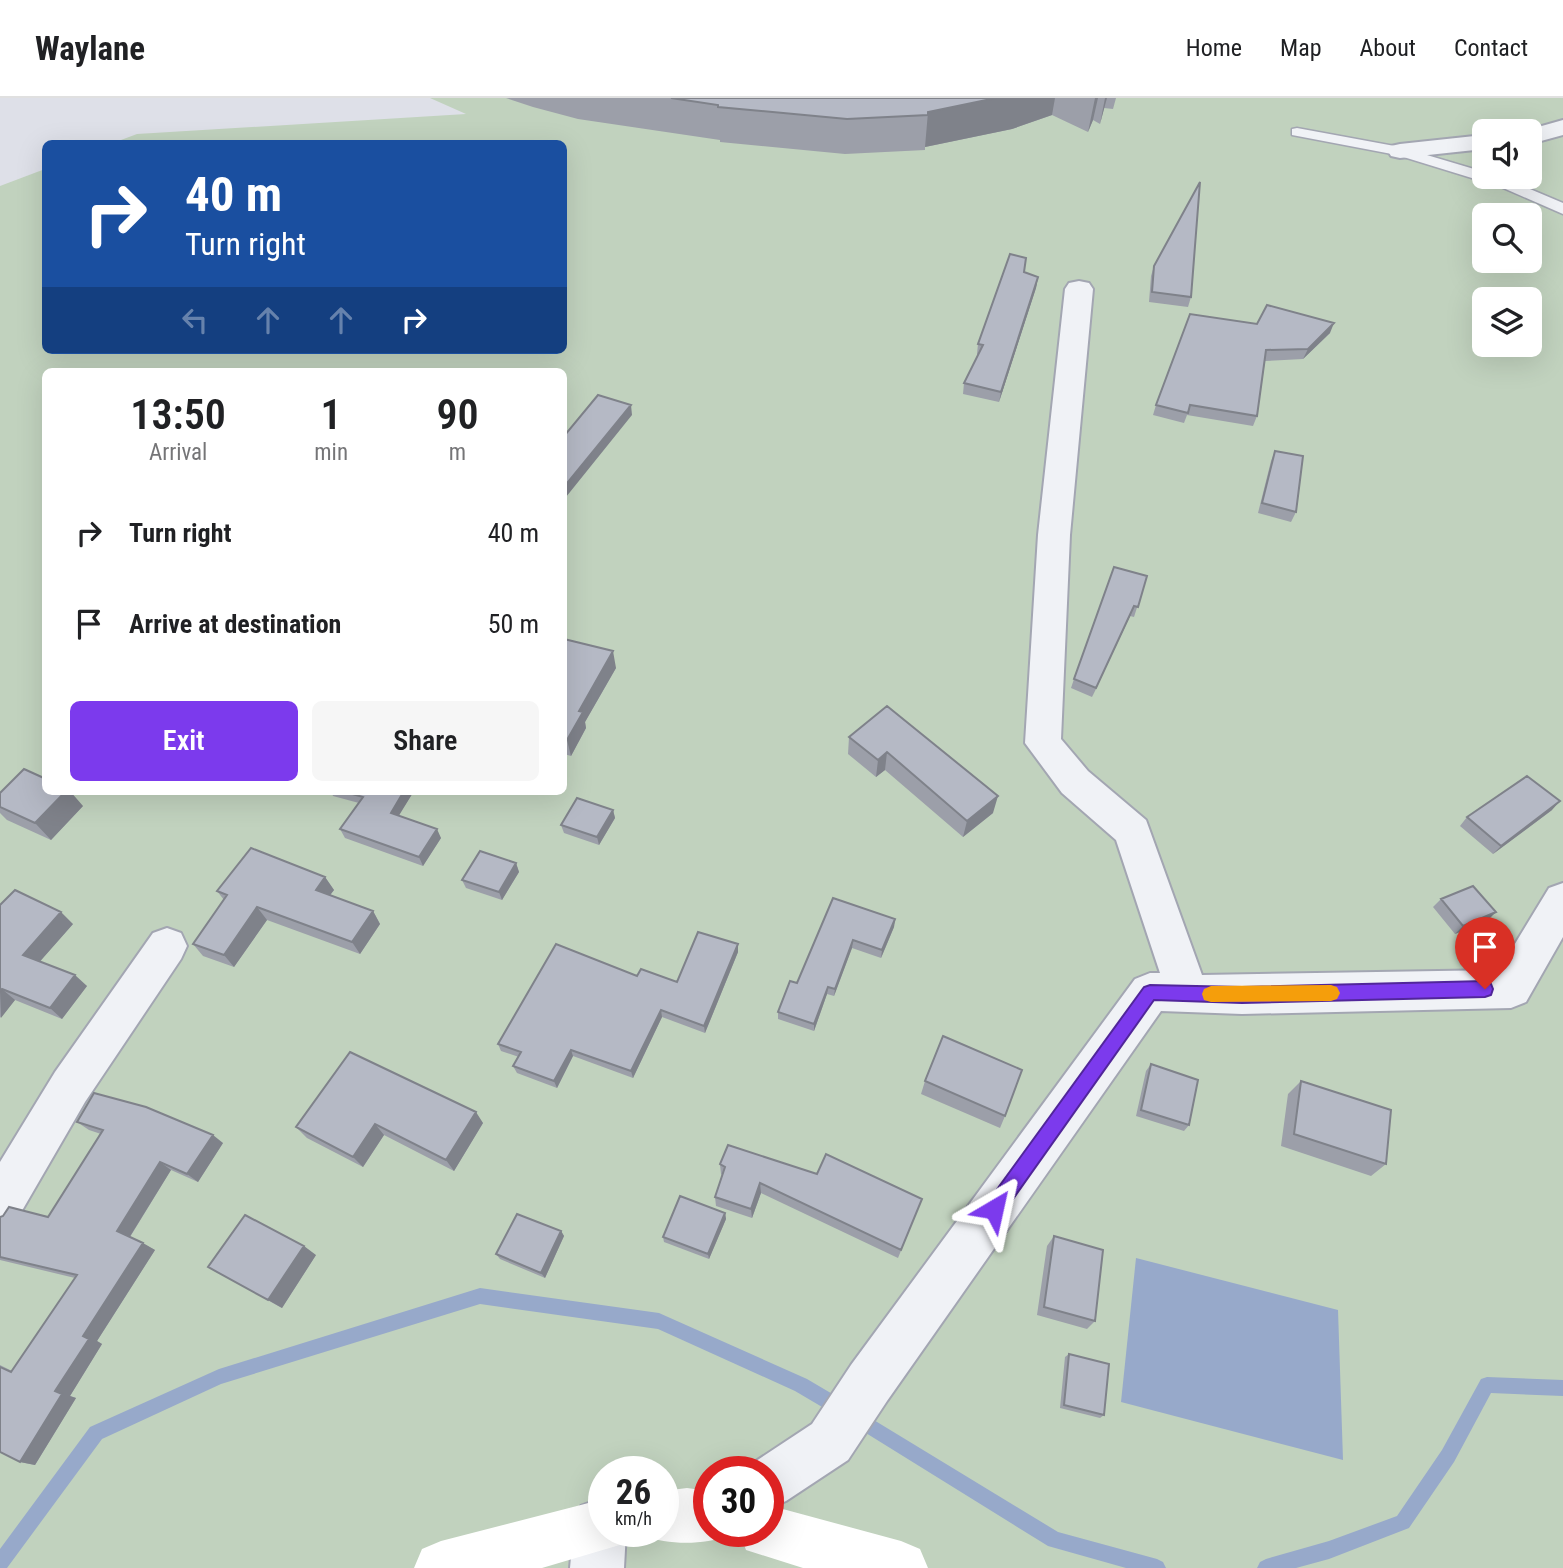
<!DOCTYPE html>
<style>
body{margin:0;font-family:"Roboto Condensed",sans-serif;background:#f6f6f6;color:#202124;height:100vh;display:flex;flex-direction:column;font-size:26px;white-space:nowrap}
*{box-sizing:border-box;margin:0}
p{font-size:23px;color:#757577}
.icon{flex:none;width:38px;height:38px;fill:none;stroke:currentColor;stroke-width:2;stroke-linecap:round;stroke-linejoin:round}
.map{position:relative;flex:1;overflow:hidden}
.side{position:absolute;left:42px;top:270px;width:525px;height:427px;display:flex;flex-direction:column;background:#fff;border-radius:10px;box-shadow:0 7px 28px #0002}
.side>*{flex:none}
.guide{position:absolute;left:42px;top:42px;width:525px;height:214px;border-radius:10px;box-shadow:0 7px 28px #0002;background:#1a4fa0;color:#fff;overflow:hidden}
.fabs{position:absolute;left:1472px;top:21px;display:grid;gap:14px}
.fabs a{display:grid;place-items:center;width:70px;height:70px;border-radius:10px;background:#fff;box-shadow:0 7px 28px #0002;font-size:35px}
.speed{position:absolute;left:588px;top:1358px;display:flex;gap:14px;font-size:35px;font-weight:700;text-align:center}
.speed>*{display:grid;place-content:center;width:91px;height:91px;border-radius:50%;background:#fff;box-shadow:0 7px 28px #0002;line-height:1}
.speed small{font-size:18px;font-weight:400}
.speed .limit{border:10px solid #d22;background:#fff;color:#111}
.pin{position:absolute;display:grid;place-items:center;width:60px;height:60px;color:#fff;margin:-72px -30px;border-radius:50% 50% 50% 0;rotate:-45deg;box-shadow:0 0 7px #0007}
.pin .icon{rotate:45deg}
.me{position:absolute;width:77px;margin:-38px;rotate:36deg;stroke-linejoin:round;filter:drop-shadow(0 0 5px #0008)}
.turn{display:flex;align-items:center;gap:24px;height:147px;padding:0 28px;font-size:32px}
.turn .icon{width:91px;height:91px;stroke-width:2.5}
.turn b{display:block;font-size:49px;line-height:60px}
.lanes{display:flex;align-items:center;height:66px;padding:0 28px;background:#0003;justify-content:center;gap:35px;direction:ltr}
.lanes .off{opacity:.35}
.eta{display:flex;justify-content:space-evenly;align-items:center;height:119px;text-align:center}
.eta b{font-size:42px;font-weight:600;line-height:49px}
.button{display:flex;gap:14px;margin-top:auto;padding:14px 28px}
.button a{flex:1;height:80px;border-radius:10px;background:#7c3aed;color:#fff;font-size:28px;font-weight:600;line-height:80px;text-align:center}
.button a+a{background:#f6f6f6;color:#202124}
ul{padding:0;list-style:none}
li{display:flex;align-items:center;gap:21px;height:91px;padding:0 28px}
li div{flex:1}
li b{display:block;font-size:26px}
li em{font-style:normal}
header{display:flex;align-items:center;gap:42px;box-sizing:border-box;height:98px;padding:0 35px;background:#fff;border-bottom:2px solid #e0e0e0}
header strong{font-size:33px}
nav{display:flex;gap:38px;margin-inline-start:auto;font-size:24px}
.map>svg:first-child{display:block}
.green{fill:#c1d2be;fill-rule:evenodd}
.water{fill:#97a9ca}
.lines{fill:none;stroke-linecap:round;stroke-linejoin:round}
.stream{fill:#97a9ca;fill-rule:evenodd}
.lane-casing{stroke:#a3a6b2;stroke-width:3}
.street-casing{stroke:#a3a6b2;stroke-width:4}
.lane{fill:#f0f2f6;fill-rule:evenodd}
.street{fill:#f0f2f6;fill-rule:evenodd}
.secondary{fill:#fff;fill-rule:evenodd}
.wall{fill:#9c9fa9}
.shaded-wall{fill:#7f828a}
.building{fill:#b5b9c5;stroke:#7f828a;stroke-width:2}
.route{fill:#7c3aed;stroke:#51269a;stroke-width:2}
.slow{fill:#f59e0b}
</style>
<header>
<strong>Waylane</strong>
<nav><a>Home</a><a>Map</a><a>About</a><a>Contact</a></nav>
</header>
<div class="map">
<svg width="1563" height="1470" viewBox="0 0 1563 1470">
<rect width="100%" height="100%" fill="#dee0e8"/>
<!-- green -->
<path class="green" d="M 430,0 L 1563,0 L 1563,1470 L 0,1470 L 0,88 L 45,71 L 46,252 L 564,252 L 564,46 L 113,45 L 137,36 L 466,16 ZM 1484,33 L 1530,33 L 1530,79 L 1484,79 ZM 1484,117 L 1530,117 L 1530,163 L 1484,163 ZM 1484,201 L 1530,201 L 1530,247 L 1484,247 ZM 46,273 L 564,273 L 564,693 L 46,693 ZM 604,1374 L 663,1374 L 663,1433 L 604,1433 ZM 709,1374 L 768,1374 L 768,1433 L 709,1433 Z"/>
<!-- water -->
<path class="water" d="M 1136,1160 L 1338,1212 L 1343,1362 L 1121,1304 Z"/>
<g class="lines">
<!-- stream -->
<path class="stream" d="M 480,1190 L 659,1215 L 807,1281 L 846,1304 L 848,1310 L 846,1316 L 840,1318 L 834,1316 L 795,1293 L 658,1231 L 480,1206 L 221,1286 L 102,1341 L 7,1470 L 0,1470 L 0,1451 L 90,1329 L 219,1271 Z
M 1487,1279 L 1563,1282 L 1563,1298 L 1491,1295 L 1454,1364 L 1409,1430 L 1329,1461 L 1296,1470 L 1257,1470 L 1260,1464 L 1266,1461 L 1329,1443 L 1397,1418 L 1442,1352 L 1481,1281 Z
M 859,1313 L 1058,1434 L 1157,1461 L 1163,1464 L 1166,1470 L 1126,1470 L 1048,1448 L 853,1327 L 851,1321 L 853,1315 Z"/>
<defs>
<path id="lane" d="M 1297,30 L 1400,49 L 1484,74 L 1484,79 L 1511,83 L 1563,105 L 1563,116 L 1501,89 L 1397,57 L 1292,37 L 1292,31 Z"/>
<path id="street" d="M 1563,22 L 1563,37 L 1530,46 L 1530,33 L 1524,33 Z
M 1484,37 L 1484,51 L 1400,60 L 1391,58 L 1388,53 L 1391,48 L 1400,46 Z
M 1079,183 L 1089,185 L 1093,191 L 1070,437 L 1061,641 L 1088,673 L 1146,722 L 1202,877 L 1499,872 L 1549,790 L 1563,785 L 1563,839 L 1526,904 L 1511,910 L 1242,916 L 1161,913 L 887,1303 L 848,1362 L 786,1403 L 768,1411 L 768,1374 L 747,1374 L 750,1367 L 812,1326 L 851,1267 L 1135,881 L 1150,875 L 1160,875 L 1116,742 L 1062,695 L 1025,645 L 1038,437 L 1065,191 L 1069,185 Z
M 167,830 L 181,835 L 187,848 L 181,861 L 85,1004 L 16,1123 L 0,1130 L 0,1064 L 55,974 L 153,835 Z
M 600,1401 L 604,1402 L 604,1433 L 626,1433 L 624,1470 L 570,1470 L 574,1427 L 581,1408 Z"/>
</defs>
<!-- lane casing -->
<use href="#lane" class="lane-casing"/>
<!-- street casing -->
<use href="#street" class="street-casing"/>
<!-- lane -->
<use href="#lane" class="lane"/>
<!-- street -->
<use href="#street" class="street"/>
<!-- secondary -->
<path class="secondary" d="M 687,1390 L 709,1393 L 709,1433 L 729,1433 L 728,1438 C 705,1447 667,1447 644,1438 L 643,1433 L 663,1433 L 663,1393 Z
M 604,1401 L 604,1433 L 628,1433 L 623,1446 L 542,1470 L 414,1470 L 422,1451 L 441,1443 Z
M 768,1407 L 901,1443 L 920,1451 L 928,1470 L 803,1470 L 746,1452 L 739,1433 L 768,1433 Z"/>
</g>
<!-- wall -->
<path class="wall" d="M 506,0 L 1116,0 L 1113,11 L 1104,10 L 1100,26 L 1093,22 L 1088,34 L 1052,17 L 1012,31 L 925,49 L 925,52 L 845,56 L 720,44 L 720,42 L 578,21 L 533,9 Z
M 1154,168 L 1191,199 L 1188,209 L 1149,204 L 1151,178 Z
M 1038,179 L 1036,190 L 999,304 L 963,296 L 964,285 L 978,257 L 977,256 L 978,246 Z
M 1257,226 L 1330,235 L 1303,261 L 1265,263 L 1257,318 L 1253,328 L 1187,317 L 1184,325 L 1153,317 L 1156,307 Z
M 1275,353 L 1296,414 L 1291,424 L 1258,415 L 1271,363 Z
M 1147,478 L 1134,519 L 1130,518 L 1092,599 L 1071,590 L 1074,581 Z
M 564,541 L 616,570 L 585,624 L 586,630 L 571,658 L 564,656 Z
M 887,608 L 993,715 L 963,739 L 885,672 L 876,679 L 848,656 L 849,639 Z
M 331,693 L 414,693 L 398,718 L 441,740 L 423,768 L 345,740 L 340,731 L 359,705 L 333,698 Z
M 0,695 L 83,708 L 51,742 L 7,722 L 0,715 Z
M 613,712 L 615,720 L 599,747 L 564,735 L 561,727 Z
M 1552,712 L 1493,756 L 1460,728 L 1467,719 Z
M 516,765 L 519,774 L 502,802 L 466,790 L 462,782 Z
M 325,779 L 334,792 L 330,797 L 373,813 L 380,826 L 360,856 L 267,822 L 234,869 L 203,858 L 193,846 L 224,802 L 217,793 Z
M 833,800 L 895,821 L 894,829 L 881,860 L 852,850 L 834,898 L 827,896 L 814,933 L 778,921 L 778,914 L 797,885 Z
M 1441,801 L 1488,822 L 1455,836 L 1433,809 Z
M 0,807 L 73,826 L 40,863 L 87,888 L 62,921 L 15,902 L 0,920 Z
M 738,846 L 738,854 L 705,935 L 662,919 L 633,980 L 573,958 L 557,990 L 517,975 L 513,968 L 519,959 L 501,953 L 498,946 L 677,884 Z
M 350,954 L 483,1025 L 454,1073 L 384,1037 L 363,1069 L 307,1040 L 296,1029 Z
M 1151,966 L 1189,1027 L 1184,1033 L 1136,1018 L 1146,973 Z
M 925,983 L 1005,1018 L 1000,1030 L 921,996 Z
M 1301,983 L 1386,1066 L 1371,1078 L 1281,1048 L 1288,996 Z
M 77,1024 L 223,1045 L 198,1084 L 171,1072 L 130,1139 L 155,1152 L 97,1243 L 102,1246 L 70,1298 L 76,1300 L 35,1367 L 20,1364 L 0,1354 L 0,1267 L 12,1273 L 75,1180 L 0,1162 L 0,1119 L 48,1119 L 101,1036 L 89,1032 Z
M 720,1066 L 817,1076 L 922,1101 L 898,1160 L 761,1095 L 752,1120 L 716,1108 L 715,1099 L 722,1077 L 721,1076 Z
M 725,1115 L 726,1121 L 709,1161 L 664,1144 L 663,1139 Z
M 561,1133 L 564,1138 L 545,1180 L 500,1161 L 496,1156 Z
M 1054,1138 L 1095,1223 L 1087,1231 L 1037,1217 L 1047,1148 Z
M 316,1157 L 282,1210 L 208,1169 Z
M 1069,1256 L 1104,1317 L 1100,1320 L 1060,1310 L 1065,1259 Z"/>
<!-- shaded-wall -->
<path class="shaded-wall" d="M 996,0 L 1055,0 L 1052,17 L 1012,31 L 925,49 L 928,14 Z
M 1095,0 L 1098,0 L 1093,22 L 1088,34 Z
M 1105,0 L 1107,0 L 1100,26 Z
M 1038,179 L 1036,190 L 999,304 L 1001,294 Z
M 1334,225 L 1330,235 L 1303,261 L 1308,251 Z
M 631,307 L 632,317 L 566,399 L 564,389 Z
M 1134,508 L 1130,518 L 1092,599 L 1096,590 Z
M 613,553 L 616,570 L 585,624 L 586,630 L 571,658 L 567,642 L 579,613 Z
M 887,654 L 885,672 L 876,679 L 878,662 Z
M 66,693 L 70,693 L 83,708 L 51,742 L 35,725 Z
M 404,693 L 414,693 L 395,724 L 391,715 Z
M 998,698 L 993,715 L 963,739 L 967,723 Z
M 1560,703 L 1552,712 L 1493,756 L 1501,748 Z
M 613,712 L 615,720 L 599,747 L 597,739 Z
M 437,731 L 441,740 L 423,768 L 419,759 Z
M 516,765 L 519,774 L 502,802 L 499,794 Z
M 325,779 L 334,792 L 324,805 L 316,792 Z
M 257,809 L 267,822 L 234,869 L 224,857 Z
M 373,813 L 380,826 L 360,856 L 352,844 Z
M 61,814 L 73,826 L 36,868 L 23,857 Z
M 1496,814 L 1488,822 L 1455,836 L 1463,828 Z
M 895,821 L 894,829 L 881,860 L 882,852 Z
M 853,842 L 852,850 L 834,898 L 835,891 Z
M 738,846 L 738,854 L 705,935 L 704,928 Z
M 75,877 L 87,888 L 62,921 L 50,910 Z
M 828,889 L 827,896 L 814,933 L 814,926 Z
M 2,891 L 15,902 L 1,920 L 0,893 Z
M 661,912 L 662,919 L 633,980 L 631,973 Z
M 571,952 L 573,958 L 557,990 L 554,983 Z
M 476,1014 L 483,1025 L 454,1073 L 446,1062 Z
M 375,1026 L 384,1037 L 363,1069 L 353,1059 Z
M 213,1037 L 223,1045 L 198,1084 L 187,1076 Z
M 160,1064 L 171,1072 L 129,1140 L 117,1133 Z
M 760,1085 L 761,1095 L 752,1120 L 751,1111 Z
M 725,1115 L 726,1121 L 709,1161 L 708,1156 Z
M 561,1133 L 564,1138 L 545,1180 L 541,1175 Z
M 143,1145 L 155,1152 L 97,1243 L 102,1246 L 70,1298 L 76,1300 L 35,1367 L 20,1364 L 83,1238 Z
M 304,1148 L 316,1157 L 282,1210 L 268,1202 Z"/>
<!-- building -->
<path class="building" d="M 671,0 L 996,0 L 928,14 L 928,17 L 847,21 L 718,9 L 718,7 Z
M 1200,84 L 1191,199 L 1152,194 L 1154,168 Z
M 1010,156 L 1026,160 L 1024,174 L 1038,179 L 1001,294 L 964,285 L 983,247 L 978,246 Z
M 1267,207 L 1334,225 L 1308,251 L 1266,252 L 1257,318 L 1190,307 L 1188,315 L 1156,307 L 1190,216 L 1257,226 Z
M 598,297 L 631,307 L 564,389 L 564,338 Z
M 1275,353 L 1303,358 L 1296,414 L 1262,405 Z
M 1114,469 L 1147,478 L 1138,509 L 1134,508 L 1096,590 L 1074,581 Z
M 564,541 L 613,553 L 579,613 L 583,614 L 567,642 L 564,641 Z
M 887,608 L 998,698 L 967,723 L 887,654 L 878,662 L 849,639 Z
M 24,671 L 46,681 L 46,693 L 66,693 L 35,725 L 0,709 L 0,695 Z
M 1527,678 L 1560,703 L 1501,748 L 1467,719 Z
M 342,693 L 404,693 L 391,715 L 437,731 L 419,759 L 340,731 L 363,699 Z
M 577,700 L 613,712 L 597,739 L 561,727 Z
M 251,750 L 325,779 L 316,792 L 373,813 L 352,844 L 257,809 L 224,857 L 193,846 L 227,797 L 217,793 Z
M 480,753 L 516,765 L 499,794 L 462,782 Z
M 1473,788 L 1496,814 L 1463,828 L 1441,801 Z
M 15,792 L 61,814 L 23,857 L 75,877 L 50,910 L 2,891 L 0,893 L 0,807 Z
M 833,800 L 895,821 L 882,852 L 853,842 L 835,891 L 828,889 L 814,926 L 778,914 L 790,883 L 797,885 Z
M 698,834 L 738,846 L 704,928 L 661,912 L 631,973 L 571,952 L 554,983 L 513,968 L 521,954 L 498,946 L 556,846 L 637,878 L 641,871 L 677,884 Z
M 943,938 L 1022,972 L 1005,1018 L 925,983 Z
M 350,954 L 476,1014 L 446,1062 L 375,1026 L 353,1059 L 296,1029 Z
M 1151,966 L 1198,982 L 1189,1027 L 1141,1012 Z
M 1301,983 L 1391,1012 L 1386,1066 L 1294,1036 Z
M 94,995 L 146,1009 L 213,1037 L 187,1076 L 160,1064 L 117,1133 L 143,1145 L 83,1238 L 89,1241 L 55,1293 L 62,1296 L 20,1364 L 0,1354 L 0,1269 L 11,1274 L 77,1177 L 0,1159 L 0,1119 L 3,1118 L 9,1109 L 48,1119 L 103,1032 L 77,1024 Z
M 728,1047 L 817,1076 L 826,1056 L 922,1101 L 901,1152 L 760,1085 L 751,1111 L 715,1099 L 725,1069 L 720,1066 Z
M 680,1098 L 725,1115 L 708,1156 L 663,1139 Z
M 517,1116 L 561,1133 L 541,1175 L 496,1156 Z
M 245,1117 L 304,1148 L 268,1202 L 208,1169 Z
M 1054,1138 L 1103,1152 L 1095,1223 L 1044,1209 Z
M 1069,1256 L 1109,1266 L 1104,1317 L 1064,1307 Z"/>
<!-- route -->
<path class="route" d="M 1485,883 L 1491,886 L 1493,891 L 1491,897 L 1485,899 L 1242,905 L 1154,902 L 1001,1118 L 994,1121 L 987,1118 L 984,1111 L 987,1105 L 1144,889 L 1150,887 L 1242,889 Z"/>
<!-- slow -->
<path class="slow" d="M 1331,887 L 1337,889 L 1340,895 L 1337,901 L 1331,903 L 1211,904 L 1204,902 L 1202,896 L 1204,891 L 1211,888 Z"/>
</svg>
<div class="fabs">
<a><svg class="icon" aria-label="sound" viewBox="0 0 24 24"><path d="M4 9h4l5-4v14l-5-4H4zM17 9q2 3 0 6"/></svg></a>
<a><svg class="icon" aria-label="search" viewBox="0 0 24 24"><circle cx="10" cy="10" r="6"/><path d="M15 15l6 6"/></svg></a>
<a><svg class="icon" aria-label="layers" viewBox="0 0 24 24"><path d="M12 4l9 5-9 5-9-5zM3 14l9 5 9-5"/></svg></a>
</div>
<div class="speed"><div>26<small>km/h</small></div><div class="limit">30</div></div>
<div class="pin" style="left:1485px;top:891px;background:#d93025"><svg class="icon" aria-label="arrive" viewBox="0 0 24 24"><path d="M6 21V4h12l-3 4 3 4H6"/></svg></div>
<svg class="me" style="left:994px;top:1111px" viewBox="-20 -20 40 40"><path d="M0-17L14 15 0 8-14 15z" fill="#7c3aed" stroke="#fff" stroke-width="4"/></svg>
<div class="guide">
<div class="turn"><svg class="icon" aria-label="right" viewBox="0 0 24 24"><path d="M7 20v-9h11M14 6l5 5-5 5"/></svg><div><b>40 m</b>Turn right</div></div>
<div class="lanes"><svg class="icon off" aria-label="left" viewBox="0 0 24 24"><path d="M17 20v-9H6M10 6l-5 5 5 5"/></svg><svg class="icon off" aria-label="ahead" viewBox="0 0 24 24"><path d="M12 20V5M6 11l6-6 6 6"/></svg><svg class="icon off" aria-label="ahead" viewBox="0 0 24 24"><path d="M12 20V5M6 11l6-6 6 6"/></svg><svg class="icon" aria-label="right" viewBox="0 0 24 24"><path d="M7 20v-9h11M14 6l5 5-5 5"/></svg></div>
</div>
<section class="side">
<div class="eta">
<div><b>13:50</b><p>Arrival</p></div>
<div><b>1</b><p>min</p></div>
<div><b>90</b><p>m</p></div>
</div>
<ul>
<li><svg class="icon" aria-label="right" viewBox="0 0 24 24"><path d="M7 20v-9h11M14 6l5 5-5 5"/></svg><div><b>Turn right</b></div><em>40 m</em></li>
<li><svg class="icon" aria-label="arrive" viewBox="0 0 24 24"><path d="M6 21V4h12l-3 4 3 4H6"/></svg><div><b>Arrive at destination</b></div><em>50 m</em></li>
</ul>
<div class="button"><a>Exit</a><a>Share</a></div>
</section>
</div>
